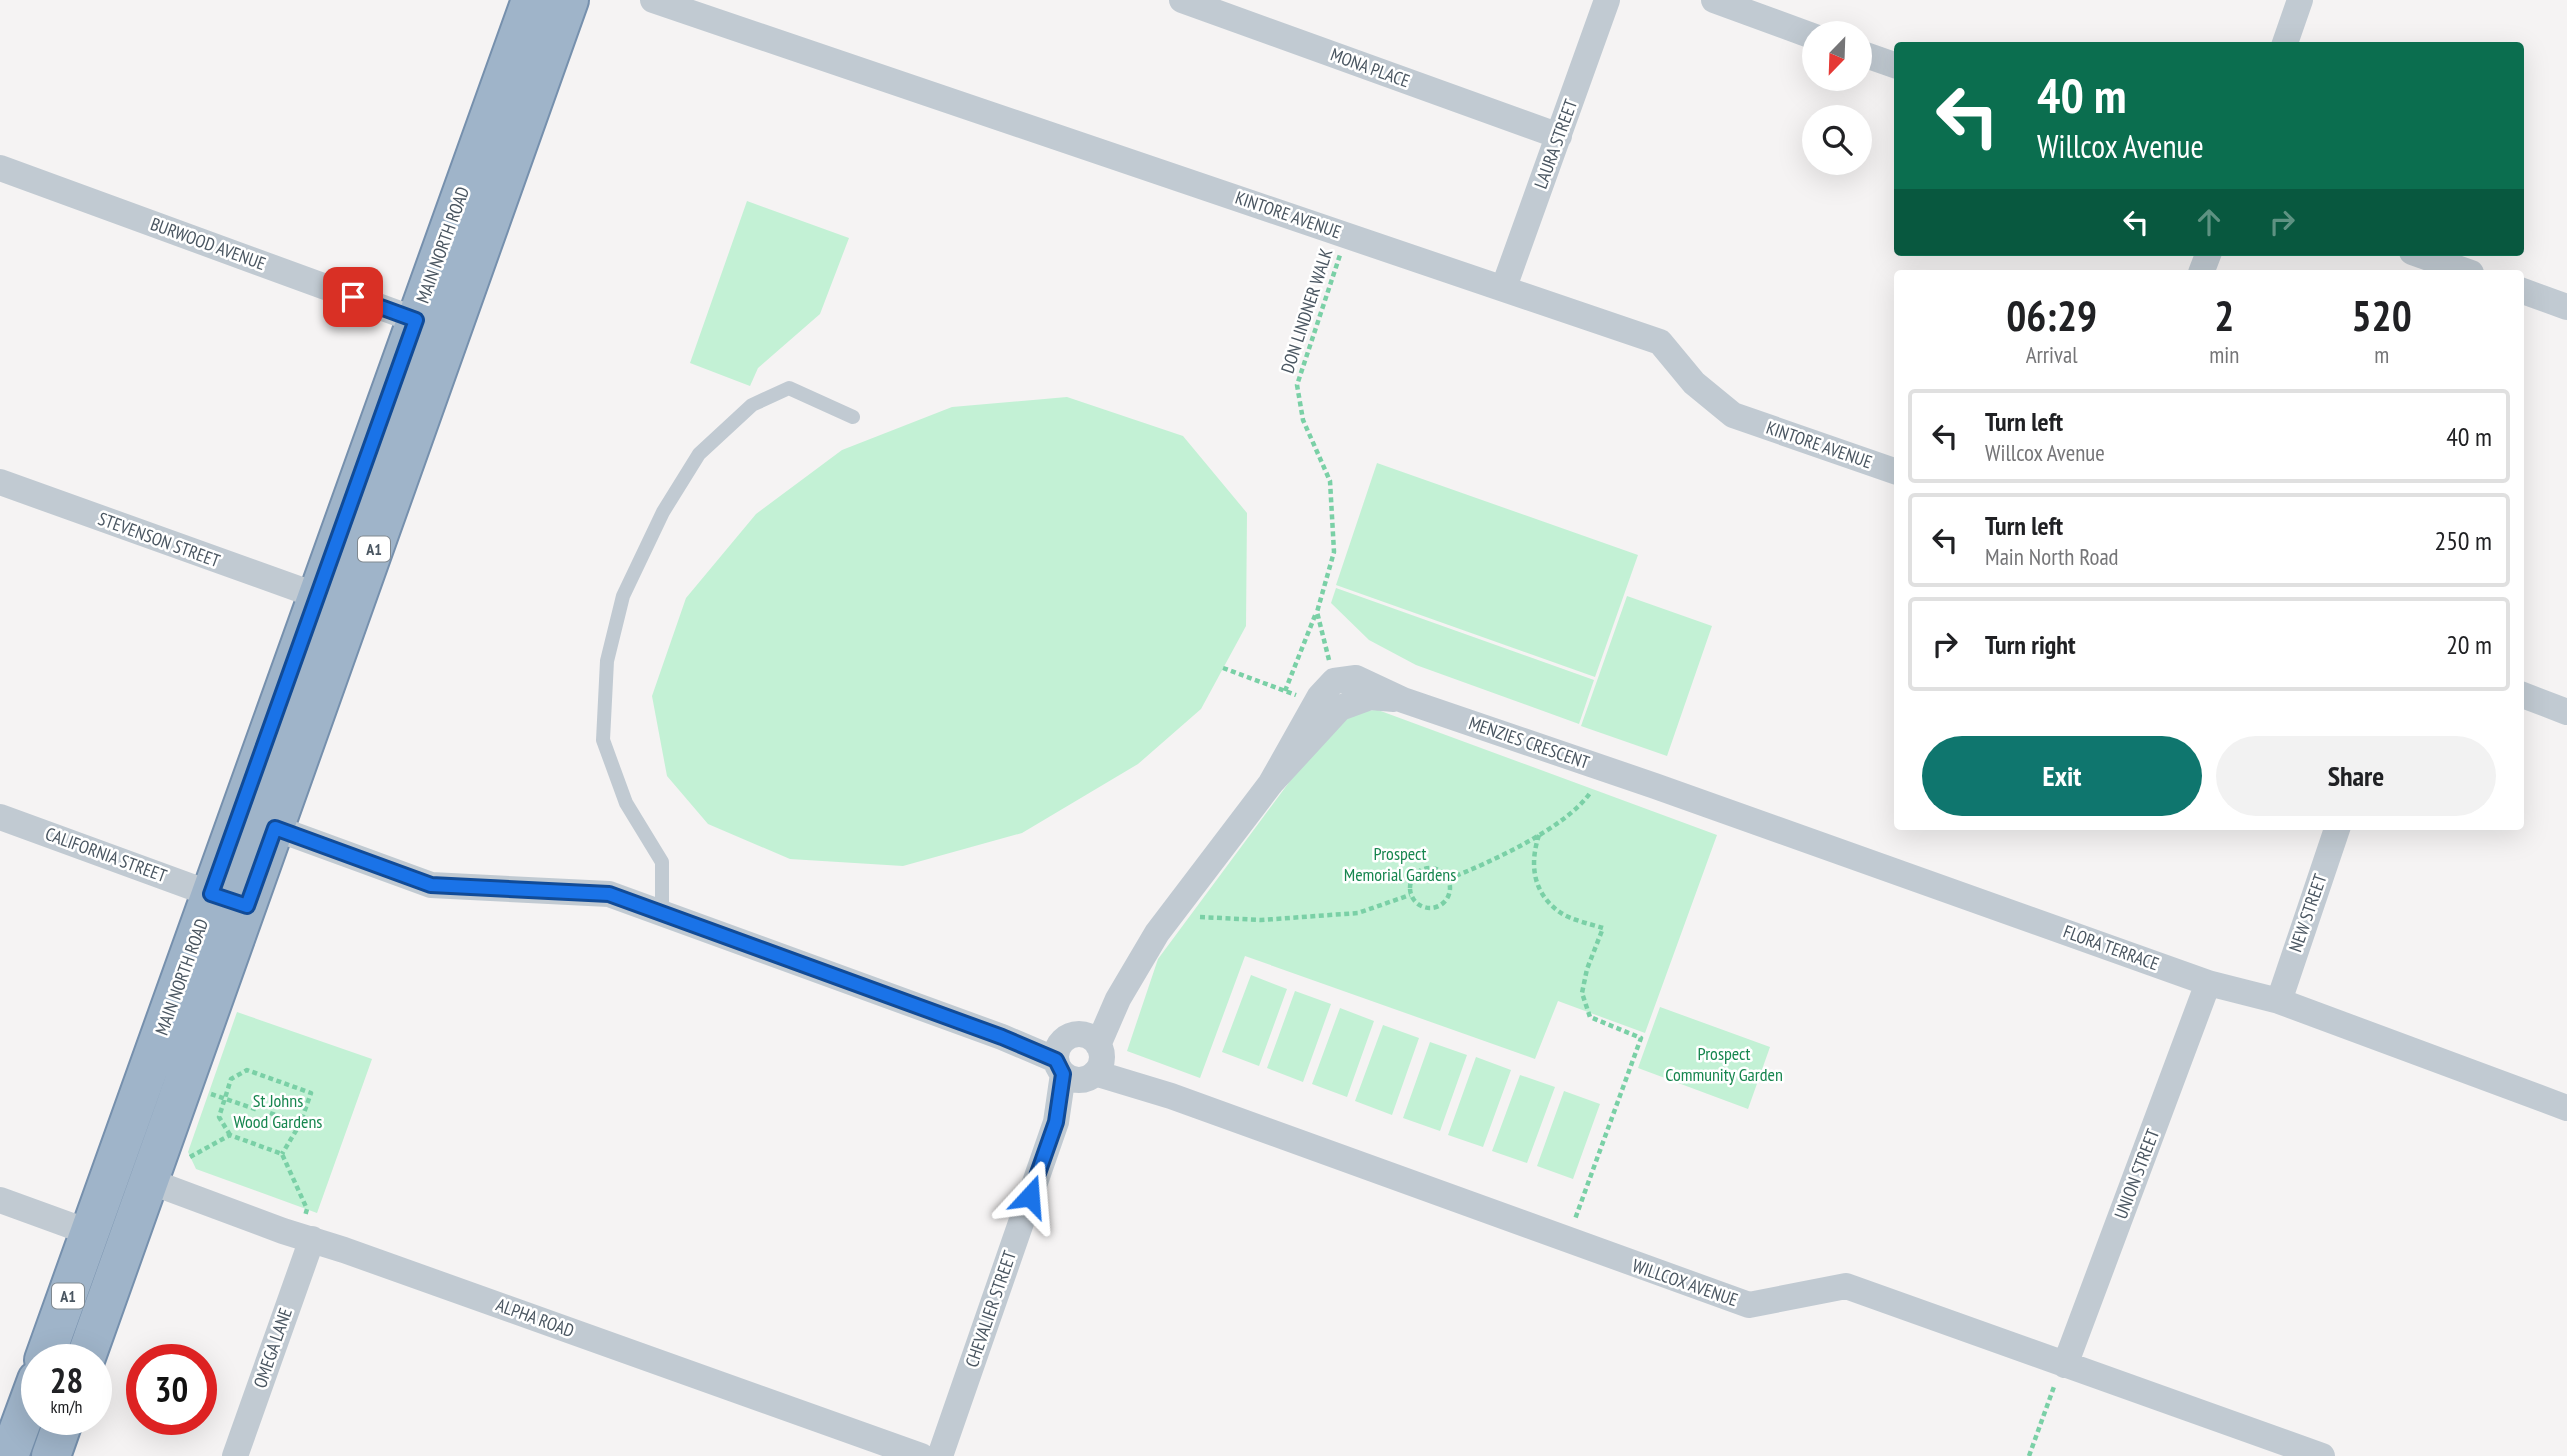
<!DOCTYPE html>
<style>
body{margin:0;font-family:"PT Sans Narrow",sans-serif;background:#f2f2f2;color:#202124;height:100vh;display:flex;flex-direction:column;font-size:26px;white-space:nowrap}
*{box-sizing:border-box;margin:0}
p{font-size:23px;color:#757577}
.icon{flex:none;width:38px;height:38px;fill:none;stroke:currentColor;stroke-width:2;stroke-linecap:round;stroke-linejoin:round}
.map{position:relative;flex:1;overflow:hidden}
.drawer{position:absolute;left:1894px;top:270px;width:630px;height:560px;display:flex;flex-direction:column;background:#fff;border-radius:7px;box-shadow:0 7px 28px #0002}
.drawer>*{flex:none}
.top-card{position:absolute;left:1894px;top:42px;width:630px;height:214px;border-radius:7px;box-shadow:0 7px 28px #0002;background:#0b6e4f;color:#fff;overflow:hidden}
.needle{width:46px;rotate:203deg}
.controls{position:absolute;left:1802px;top:21px;display:grid;gap:14px}
.controls a{display:grid;place-items:center;width:70px;height:70px;border-radius:50%;background:#fff;box-shadow:0 7px 28px #0002;font-size:35px}
.speed{position:absolute;left:21px;top:1344px;display:flex;gap:14px;font-size:35px;font-weight:700;text-align:center}
.speed>*{display:grid;place-content:center;width:91px;height:91px;border-radius:50%;background:#fff;box-shadow:0 7px 28px #0002;line-height:1}
.speed small{font-size:18px;font-weight:400}
.speed .limit{border:10px solid #d22;background:#fff;color:#111}
.pin{position:absolute;display:grid;place-items:center;width:60px;height:60px;color:#fff;margin:-30px;border-radius:14px;box-shadow:0 4px 10px #0006}
.me{position:absolute;width:77px;margin:-38px;rotate:19deg;stroke-linejoin:round;filter:drop-shadow(0 0 5px #0008)}
.turn{display:flex;align-items:center;gap:24px;height:147px;padding:0 28px;font-size:32px}
.turn .icon{width:91px;height:91px;stroke-width:2.5}
.turn b{display:block;font-size:49px;line-height:60px}
.lanes{display:flex;align-items:center;height:66px;padding:0 28px;background:#0003;justify-content:center;gap:35px;direction:ltr}
.lanes .off{opacity:.35}
.eta{display:flex;justify-content:space-evenly;align-items:center;height:119px;text-align:center}
.eta b{font-size:42px;font-weight:800;line-height:49px}
.primary-button{display:flex;gap:14px;margin-top:auto;padding:14px 28px}
.primary-button a{flex:1;height:80px;border-radius:42px;background:#0f766e;color:#fff;font-size:28px;font-weight:800;line-height:80px;text-align:center}
.primary-button a+a{background:#f2f2f2;color:#202124}
ul{padding:0;list-style:none}
li{display:flex;align-items:center;gap:21px;height:94px;margin:0 14px 10px;padding:0 14px;border:4px solid #e0e0e0;border-radius:7px}
li div{flex:1}
li b{display:block;font-size:26px}
li em{font-style:normal}
.map>svg:first-child{display:block}
.green{fill:#c3f1d5}
.lines{fill:none;stroke-linecap:round;stroke-linejoin:round}
.trunk-casing{stroke:#7690ad;stroke-width:42}
.path{stroke:#7ad0a6;stroke-width:4.5;stroke-dasharray:5 3.5;stroke-linecap:butt}
.service{stroke:#c1cad2;stroke-width:14}
.minor{stroke:#c1cad2;stroke-width:26}
.trunk{stroke:#9fb4c9;stroke-width:38}
.route-casing{stroke:#114b97;stroke-width:18}
.route{stroke:#1a73e8;stroke-width:12}
.labels{text-anchor:middle;stroke-width:5;stroke-linejoin:round;paint-order:stroke}
.shield{fill:#fff;stroke:#808990;stroke-width:2}
.shield-label{font-size:16px;font-weight:bold;fill:#4a5661}
.street-label{font-size:18px;fill:#4a5661;stroke:#fff}
.park-label{font-size:18px;fill:#17864f;stroke:#fff}
</style>
<div class="map">
<svg width="2567" height="1456" viewBox="0 0 2567 1456">
<rect width="100%" height="100%" fill="#f5f3f3"/>
<!-- green -->
<path class="green" d="M 747,201 L 849,238 L 820,314 L 758,368 L 750,386 L 690,363 Z
M 1067,397 L 1183,436 L 1247,513 L 1246,626 L 1201,709 L 1138,764 L 1022,833 L 903,866 L 790,859 L 708,824 L 667,776 L 652,696 L 686,598 L 756,514 L 842,450 L 952,407 Z
M 1377,463 L 1638,555 L 1595,677 L 1336,585 Z
M 1336,588 L 1594,680 L 1579,724 L 1416,665 L 1369,640 L 1331,603 Z
M 1627,596 L 1712,626 L 1667,756 L 1581,726 Z
M 1378,710 L 1717,835 L 1645,1033 L 1558,1001 L 1535,1059 L 1245,956 L 1200,1078 L 1127,1051 L 1158,959 L 1333,723 L 1353,711 Z
M 1251,975 L 1287,989 L 1259,1066 L 1222,1052 Z
M 1295,991 L 1331,1004 L 1303,1082 L 1267,1068 Z
M 1660,1007 L 1770,1047 L 1748,1109 L 1638,1068 Z
M 1340,1008 L 1374,1021 L 1347,1097 L 1312,1084 Z
M 237,1012 L 372,1059 L 317,1213 L 196,1169 L 188,1152 Z
M 1383,1025 L 1419,1038 L 1392,1115 L 1355,1101 Z
M 1430,1042 L 1467,1055 L 1440,1131 L 1403,1118 Z
M 1476,1057 L 1511,1070 L 1483,1147 L 1448,1135 Z
M 1520,1075 L 1555,1087 L 1527,1163 L 1492,1151 Z
M 1564,1091 L 1600,1104 L 1573,1179 L 1537,1166 Z"/>
<g class="lines">
<defs>
<path id="trunk" d="M 44,1360 L 531,0
M 85,1360 L 569,0
M 9,1456 L 37,1380
M 51,1456 L 64,1419"/>
</defs>
<!-- trunk casing -->
<use href="#trunk" class="trunk-casing"/>
<!-- path -->
<path class="path" d="M 1329,660 L 1317,612 L 1334,552 L 1330,481 L 1303,420 L 1297,385 L 1340,255
M 1223,668 L 1296,695
M 1285,691 L 1316,613
M 1539,835 C 1529,865 1533,894 1561,913 C 1572,920 1590,924 1603,928 L 1587,969 L 1582,993 L 1590,1017 L 1641,1038 L 1575,1219
M1410 888a20 20 0 1 1 40 0a20 20 0 1 1-40 0Z
M 1448,879 C 1489,863 1566,828 1590,793
M 1200,917 L 1261,920 L 1358,913 L 1410,895
M 211,1094 L 258,1110
M 270,1113 L 300,1124
M 230,1135 L 219,1117 L 231,1079 L 247,1070 L 311,1093 L 300,1124 L 282,1154
M 190,1157 L 230,1135 L 282,1154 L 307,1209 L 305,1216
M 2029,1456 L 2055,1384"/>
<!-- service -->
<path class="service" d="M 662,913 L 662,862 L 626,803 L 603,740 L 607,661 L 623,596 L 663,512 L 699,454 L 752,405 L 789,388 L 853,417"/>
<!-- minor -->
<path class="minor" d="M 653,0 L 1660,342 L 1694,383 L 1733,415 L 1897,472
M 1182,0 L 1559,136
M 1714,0 L 1815,37
M 2284,46 L 2300,0
M 1860,53 L 1897,66
M 0,168 L 416,320
M 2412,252 L 2471,273
M 2201,273 L 2209,252
M 1504,287 L 1607,0
M 2520,290 L 2567,307
M 0,482 L 318,596
M 2520,694 L 2567,712
M 1271,783 L 1320,696 L 1334,681 L 1356,678 L 1403,700 L 1655,786 L 2208,983 L 2279,1001 L 2567,1108
M 0,817 L 211,894
M 275,828 L 431,885 L 609,894 L 1002,1037 L 1056,1060
M 2279,1001 L 2338,826
M1056 1057a23 23 0 1 1 46 0a23 23 0 1 1-46 0Z
M 1098,1045 L 1118,999 L 1157,933 L 1271,783 L 1340,708 L 1370,697 L 1394,699
M 1095,1073 L 1171,1096 L 1749,1305 L 1846,1286 L 2322,1456
M 149,1181 L 283,1231 L 344,1250 L 921,1456
M 0,1200 L 91,1233
M 2065,1365 L 2208,983
M 235,1456 L 312,1239
M 940,1456 L 1056,1122 L 1063,1074"/>
<!-- trunk -->
<use href="#trunk" class="trunk"/>
</g>
<g class="lines">
<defs>
<path id="route" d="M 353,297 L 416,320 L 211,894 L 247,906 L 275,828 L 431,885 L 609,894 L 1002,1037 L 1056,1060 L 1063,1074 L 1056,1122 L 1030,1196"/>
</defs>
<!-- route casing -->
<use href="#route" class="route-casing"/>
<!-- route -->
<use href="#route" class="route"/>
</g>
<g class="labels">
<!-- shield labels -->
<g class="shield">
<rect x="358" y="536.5" width="32" height="25" rx="5"/>
<rect x="52" y="1283.5" width="32" height="25" rx="5"/>
</g>
<g class="shield-label">
<text x="374" y="555">A1</text>
<text x="68" y="1302">A1</text>
</g>
<!-- street labels -->
<g class="street-label">
<text transform="translate(1370 68) rotate(20)" y="6">MONA PLACE</text>
<text transform="translate(1556 144) rotate(-70)" y="6">LAURA STREET</text>
<text transform="translate(1288 215) rotate(19)" y="6">KINTORE AVENUE</text>
<text transform="translate(208 244) rotate(20)" y="6">BURWOOD AVENUE</text>
<text transform="translate(443 245) rotate(-70)" y="6">MAIN NORTH ROAD</text>
<text transform="translate(1307 311) rotate(-72)" y="6">DON LINDNER WALK</text>
<text transform="translate(1819 445) rotate(19)" y="6">KINTORE AVENUE</text>
<text transform="translate(159 540) rotate(20)" y="6">STEVENSON STREET</text>
<text transform="translate(1529 743) rotate(19)" y="6">MENZIES CRESCENT</text>
<text transform="translate(106 855) rotate(20)" y="6">CALIFORNIA STREET</text>
<text transform="translate(2308 913) rotate(-71)" y="6">NEW STREET</text>
<text transform="translate(2111 948) rotate(20)" y="6">FLORA TERRACE</text>
<text transform="translate(182 977) rotate(-70)" y="6">MAIN NORTH ROAD</text>
<text transform="translate(2137 1174) rotate(-69)" y="6">UNION STREET</text>
<text transform="translate(1685 1283) rotate(19)" y="6">WILLCOX AVENUE</text>
<text transform="translate(991 1309) rotate(-71)" y="6">CHEVALIER STREET</text>
<text transform="translate(535 1318) rotate(20)" y="6">ALPHA ROAD</text>
<text transform="translate(273 1348) rotate(-71)" y="6">OMEGA LANE</text>
</g>
<!-- park labels -->
<g class="park-label">
<text x="1400" y="860">Prospect<tspan x="1400" dy="21">Memorial Gardens</tspan></text>
<text x="1724" y="1060">Prospect<tspan x="1724" dy="21">Community Garden</tspan></text>
<text x="278" y="1107">St Johns<tspan x="278" dy="21">Wood Gardens</tspan></text>
</g>
</g>
</svg>
<div class="controls">
<a><svg class="needle" viewBox="-14 -14 28 28"><path d="M0-13l5 13h-10z" fill="#e53935"/><path d="M0 13l5-13h-10z" fill="#757577"/></svg></a>
<a><svg class="icon" aria-label="search" viewBox="0 0 24 24"><circle cx="10" cy="10" r="6"/><path d="M15 15l6 6"/></svg></a>
</div>
<div class="speed"><div>28<small>km/h</small></div><div class="limit">30</div></div>
<div class="pin" style="left:353px;top:297px;background:#d93025"><svg class="icon" aria-label="arrive" viewBox="0 0 24 24"><path d="M6 21V4h12l-3 4 3 4H6"/></svg></div>
<svg class="me" style="left:1030px;top:1196px" viewBox="-20 -20 40 40"><path d="M0-17L14 15 0 8-14 15z" fill="#1a73e8" stroke="#fff" stroke-width="4"/></svg>
<div class="top-card">
<div class="turn"><svg class="icon" aria-label="left" viewBox="0 0 24 24"><path d="M17 20v-9H6M10 6l-5 5 5 5"/></svg><div><b>40 m</b>Willcox Avenue</div></div>
<div class="lanes"><svg class="icon" aria-label="left" viewBox="0 0 24 24"><path d="M17 20v-9H6M10 6l-5 5 5 5"/></svg><svg class="icon off" aria-label="ahead" viewBox="0 0 24 24"><path d="M12 20V5M6 11l6-6 6 6"/></svg><svg class="icon off" aria-label="right" viewBox="0 0 24 24"><path d="M7 20v-9h11M14 6l5 5-5 5"/></svg></div>
</div>
<section class="drawer">
<div class="eta">
<div><b>06:29</b><p>Arrival</p></div>
<div><b>2</b><p>min</p></div>
<div><b>520</b><p>m</p></div>
</div>
<ul>
<li><svg class="icon" aria-label="left" viewBox="0 0 24 24"><path d="M17 20v-9H6M10 6l-5 5 5 5"/></svg><div><b>Turn left</b><p>Willcox Avenue</p></div><em>40 m</em></li>
<li><svg class="icon" aria-label="left" viewBox="0 0 24 24"><path d="M17 20v-9H6M10 6l-5 5 5 5"/></svg><div><b>Turn left</b><p>Main North Road</p></div><em>250 m</em></li>
<li><svg class="icon" aria-label="right" viewBox="0 0 24 24"><path d="M7 20v-9h11M14 6l5 5-5 5"/></svg><div><b>Turn right</b></div><em>20 m</em></li>
</ul>
<div class="primary-button"><a>Exit</a><a>Share</a></div>
</section>
</div>
